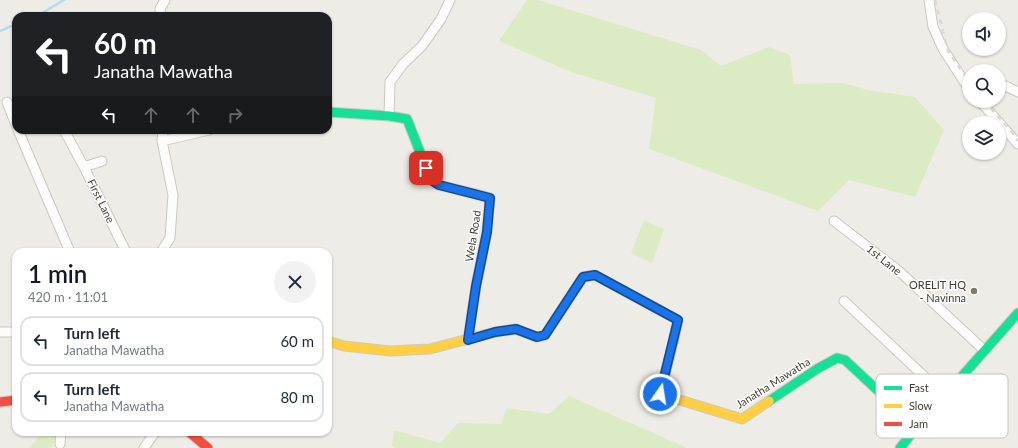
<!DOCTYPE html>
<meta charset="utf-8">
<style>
body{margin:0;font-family:Lato,sans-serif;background:#f2f2f3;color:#1f2937;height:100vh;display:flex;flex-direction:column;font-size:15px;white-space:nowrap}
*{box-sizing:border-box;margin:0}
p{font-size:13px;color:#747a83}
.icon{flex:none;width:22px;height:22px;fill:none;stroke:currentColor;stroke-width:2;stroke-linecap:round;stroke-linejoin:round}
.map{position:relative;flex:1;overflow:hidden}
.panel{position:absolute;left:12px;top:248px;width:320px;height:188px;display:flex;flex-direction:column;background:#fff;border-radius:12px;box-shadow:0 1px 3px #0004}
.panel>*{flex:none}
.top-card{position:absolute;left:12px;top:12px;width:320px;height:122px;border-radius:12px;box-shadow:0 1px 3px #0004;background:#202124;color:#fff;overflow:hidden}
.controls{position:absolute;left:962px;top:12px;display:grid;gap:8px}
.controls a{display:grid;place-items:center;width:44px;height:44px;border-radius:50%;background:#fff;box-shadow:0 1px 3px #0004;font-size:20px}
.pin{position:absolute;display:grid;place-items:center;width:34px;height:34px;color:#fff;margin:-17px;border-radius:8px;box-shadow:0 2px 6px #0006}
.me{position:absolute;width:44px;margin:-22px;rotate:13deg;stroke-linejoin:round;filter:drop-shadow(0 0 3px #0008)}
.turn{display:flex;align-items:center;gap:14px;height:84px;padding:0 16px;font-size:18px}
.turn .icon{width:52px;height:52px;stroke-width:2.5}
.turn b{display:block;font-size:28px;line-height:34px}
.lanes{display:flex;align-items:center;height:38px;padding:0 16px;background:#0003;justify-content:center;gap:20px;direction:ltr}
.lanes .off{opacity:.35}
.round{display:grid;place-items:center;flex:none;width:42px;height:42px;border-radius:21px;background:#f2f2f3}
.head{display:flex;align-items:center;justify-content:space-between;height:68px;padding:0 16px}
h1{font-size:24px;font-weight:600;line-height:30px;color:#111827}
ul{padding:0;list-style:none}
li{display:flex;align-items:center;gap:12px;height:50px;margin:0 8px 6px;padding:0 8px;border:2px solid #e0e1e3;border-radius:12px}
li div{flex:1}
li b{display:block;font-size:15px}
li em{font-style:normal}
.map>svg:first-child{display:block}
.green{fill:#dcebc3}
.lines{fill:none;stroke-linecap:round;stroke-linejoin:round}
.stream{stroke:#b2daf0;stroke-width:2.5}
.street-casing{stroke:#cbc8c2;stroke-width:11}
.fast-casing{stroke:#cfcabe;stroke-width:11}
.slow-casing{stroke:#cfcabe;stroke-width:11}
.jam-casing{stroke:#cfcabe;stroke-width:11}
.street{stroke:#fcfcfb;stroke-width:9}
.fast{stroke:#16e098;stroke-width:9}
.slow{stroke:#ffcf43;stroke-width:9}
.jam{stroke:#f24e42;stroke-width:9}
.rail{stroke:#d8d8d7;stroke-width:2.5;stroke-dasharray:5 5;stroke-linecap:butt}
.route-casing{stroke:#114b97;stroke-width:10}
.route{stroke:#1a73e8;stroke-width:7}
.poi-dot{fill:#807a71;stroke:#fff;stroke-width:1.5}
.labels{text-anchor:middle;stroke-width:3;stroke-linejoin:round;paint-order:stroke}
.street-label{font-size:11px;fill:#443c32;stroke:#fff}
.poi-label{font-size:11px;fill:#443c32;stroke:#fff;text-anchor:end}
.key{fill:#fff;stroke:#c7c4c2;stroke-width:1}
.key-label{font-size:11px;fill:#443c32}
</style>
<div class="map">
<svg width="1018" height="448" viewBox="0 0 1018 448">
<rect width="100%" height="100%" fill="#eeece6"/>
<!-- green -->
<path class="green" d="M 527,0 L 538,0 L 701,50 L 721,66 L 769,47 L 790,55 L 794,84 L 843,83 L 868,90 L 915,97 L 944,130 L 915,197 L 849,180 L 818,211 L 649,149 L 656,98 L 571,72 L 499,41 Z
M 644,220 L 664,229 L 652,263 L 631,253 Z
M 569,396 L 685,447 L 686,448 L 395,448 L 392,446 L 394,430 L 440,443 L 458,423 L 501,424 L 507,408 L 549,414 Z
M 43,432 L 56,432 L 52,448 L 29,448 Z"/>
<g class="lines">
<!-- stream -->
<path class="stream" d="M 35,16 L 44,12 L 64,0
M 0,31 L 16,24"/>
<defs>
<path id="street" d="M 929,0 L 933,27 L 943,49 L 969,89
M 161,16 L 160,9 L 165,0
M 999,83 L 1018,92
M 980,101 L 1018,144
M 7,102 L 16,125
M 389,116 L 390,82 L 403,64 L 422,46 L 441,19 L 450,0
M 18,130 L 70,252
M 64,130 L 84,167
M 162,141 L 209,130
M 102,161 L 84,167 L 126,252
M 834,221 L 899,271 L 984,350
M 161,252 L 170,238 L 173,195 L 162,141 L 163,130
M 844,301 L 945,396
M 0,332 L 16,332
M 60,444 L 61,432
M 144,448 L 155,432"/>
<path id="fast" d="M 328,112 L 389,116 L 407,119 L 431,180 L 439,185 L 476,194
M 509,330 L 516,329 L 537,337 L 545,335 L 583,277 L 595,275 L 678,320 L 673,343
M 769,401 L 817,369 L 837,358 L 845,360 L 917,427
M 900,448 L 917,427 L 1018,313"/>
<path id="slow" d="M 468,340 L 476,286 L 487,232 L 490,198 L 476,194
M 328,341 L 344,346 L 390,351 L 430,349 L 495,332 L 509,330
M 673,343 L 660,394 L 742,419 L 769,401"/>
<path id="jam" d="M 0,402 L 16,400
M 189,432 L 208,448"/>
</defs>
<!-- street casing -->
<use href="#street" class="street-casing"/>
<!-- fast casing -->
<use href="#fast" class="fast-casing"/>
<!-- slow casing -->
<use href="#slow" class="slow-casing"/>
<!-- jam casing -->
<use href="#jam" class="jam-casing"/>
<!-- street -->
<use href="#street" class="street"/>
<!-- fast -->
<use href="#fast" class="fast"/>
<!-- slow -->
<use href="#slow" class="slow"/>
<!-- jam -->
<use href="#jam" class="jam"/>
<!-- rail -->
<path class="rail" d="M 935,0 L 948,51 L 969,81
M 984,101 L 1013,133 L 1018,141"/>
</g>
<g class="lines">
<defs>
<path id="route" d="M 426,168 L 431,180 L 439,185 L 490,198 L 487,232 L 476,286 L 468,340 L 495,332 L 516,329 L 537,337 L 545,335 L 583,277 L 595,275 L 678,320 L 660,394"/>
</defs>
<!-- route casing -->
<use href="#route" class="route-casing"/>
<!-- route -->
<use href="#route" class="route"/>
</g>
<!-- markers -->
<circle class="poi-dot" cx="974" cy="291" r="4"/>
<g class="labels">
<!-- street labels -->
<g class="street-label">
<text transform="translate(101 201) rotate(64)" y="4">First Lane</text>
<text transform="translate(473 236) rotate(-81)" y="4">Wela Road</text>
<text transform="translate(884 260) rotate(39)" y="4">1st Lane</text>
<text transform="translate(773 383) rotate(-32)" y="4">Janatha Mawatha</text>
</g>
<!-- poi labels -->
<g class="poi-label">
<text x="966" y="289">ORELIT HQ<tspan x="966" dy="13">- Navinna</tspan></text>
</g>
</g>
<!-- legend -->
<rect x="876" y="374" width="132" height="64" rx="6" class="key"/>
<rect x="884" y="386" width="18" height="4" fill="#16e098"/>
<rect x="884" y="404" width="18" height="4" fill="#ffcf43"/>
<rect x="884" y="422" width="18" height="4" fill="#f24e42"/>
<g class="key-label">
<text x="909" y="392">Fast</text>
<text x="909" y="410">Slow</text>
<text x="909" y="428">Jam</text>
</g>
</svg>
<div class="controls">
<a><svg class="icon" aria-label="sound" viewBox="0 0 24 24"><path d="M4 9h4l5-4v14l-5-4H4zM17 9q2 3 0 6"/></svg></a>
<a><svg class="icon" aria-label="search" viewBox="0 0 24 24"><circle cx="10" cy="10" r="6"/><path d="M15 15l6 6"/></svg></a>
<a><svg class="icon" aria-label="layers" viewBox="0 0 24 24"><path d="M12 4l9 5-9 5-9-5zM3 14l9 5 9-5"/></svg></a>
</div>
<div class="pin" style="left:426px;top:168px;background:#d93025"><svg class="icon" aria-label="arrive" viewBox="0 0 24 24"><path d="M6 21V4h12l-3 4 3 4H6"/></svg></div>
<svg class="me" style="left:660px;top:394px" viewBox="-20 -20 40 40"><circle r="17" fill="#1a73e8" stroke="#fff" stroke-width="3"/><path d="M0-11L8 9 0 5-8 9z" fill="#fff"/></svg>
<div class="top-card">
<div class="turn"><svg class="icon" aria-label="left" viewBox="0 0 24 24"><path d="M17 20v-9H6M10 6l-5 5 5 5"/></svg><div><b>60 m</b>Janatha Mawatha</div></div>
<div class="lanes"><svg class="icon" aria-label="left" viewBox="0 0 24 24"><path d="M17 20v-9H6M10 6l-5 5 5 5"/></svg><svg class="icon off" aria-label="ahead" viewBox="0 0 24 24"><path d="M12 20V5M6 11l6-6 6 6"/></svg><svg class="icon off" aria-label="ahead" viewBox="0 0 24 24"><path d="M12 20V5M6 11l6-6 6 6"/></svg><svg class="icon off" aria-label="right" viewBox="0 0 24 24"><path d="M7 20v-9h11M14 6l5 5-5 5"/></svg></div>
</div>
<section class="panel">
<div class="head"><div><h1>1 min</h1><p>420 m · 11:01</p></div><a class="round"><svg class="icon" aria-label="close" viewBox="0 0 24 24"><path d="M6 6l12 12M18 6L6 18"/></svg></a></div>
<ul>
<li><svg class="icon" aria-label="left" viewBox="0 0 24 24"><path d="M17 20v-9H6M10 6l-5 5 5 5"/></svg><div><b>Turn left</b><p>Janatha Mawatha</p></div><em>60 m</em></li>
<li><svg class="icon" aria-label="left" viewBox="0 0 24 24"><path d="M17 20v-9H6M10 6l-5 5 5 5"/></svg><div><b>Turn left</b><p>Janatha Mawatha</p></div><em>80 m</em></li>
</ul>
</section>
</div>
